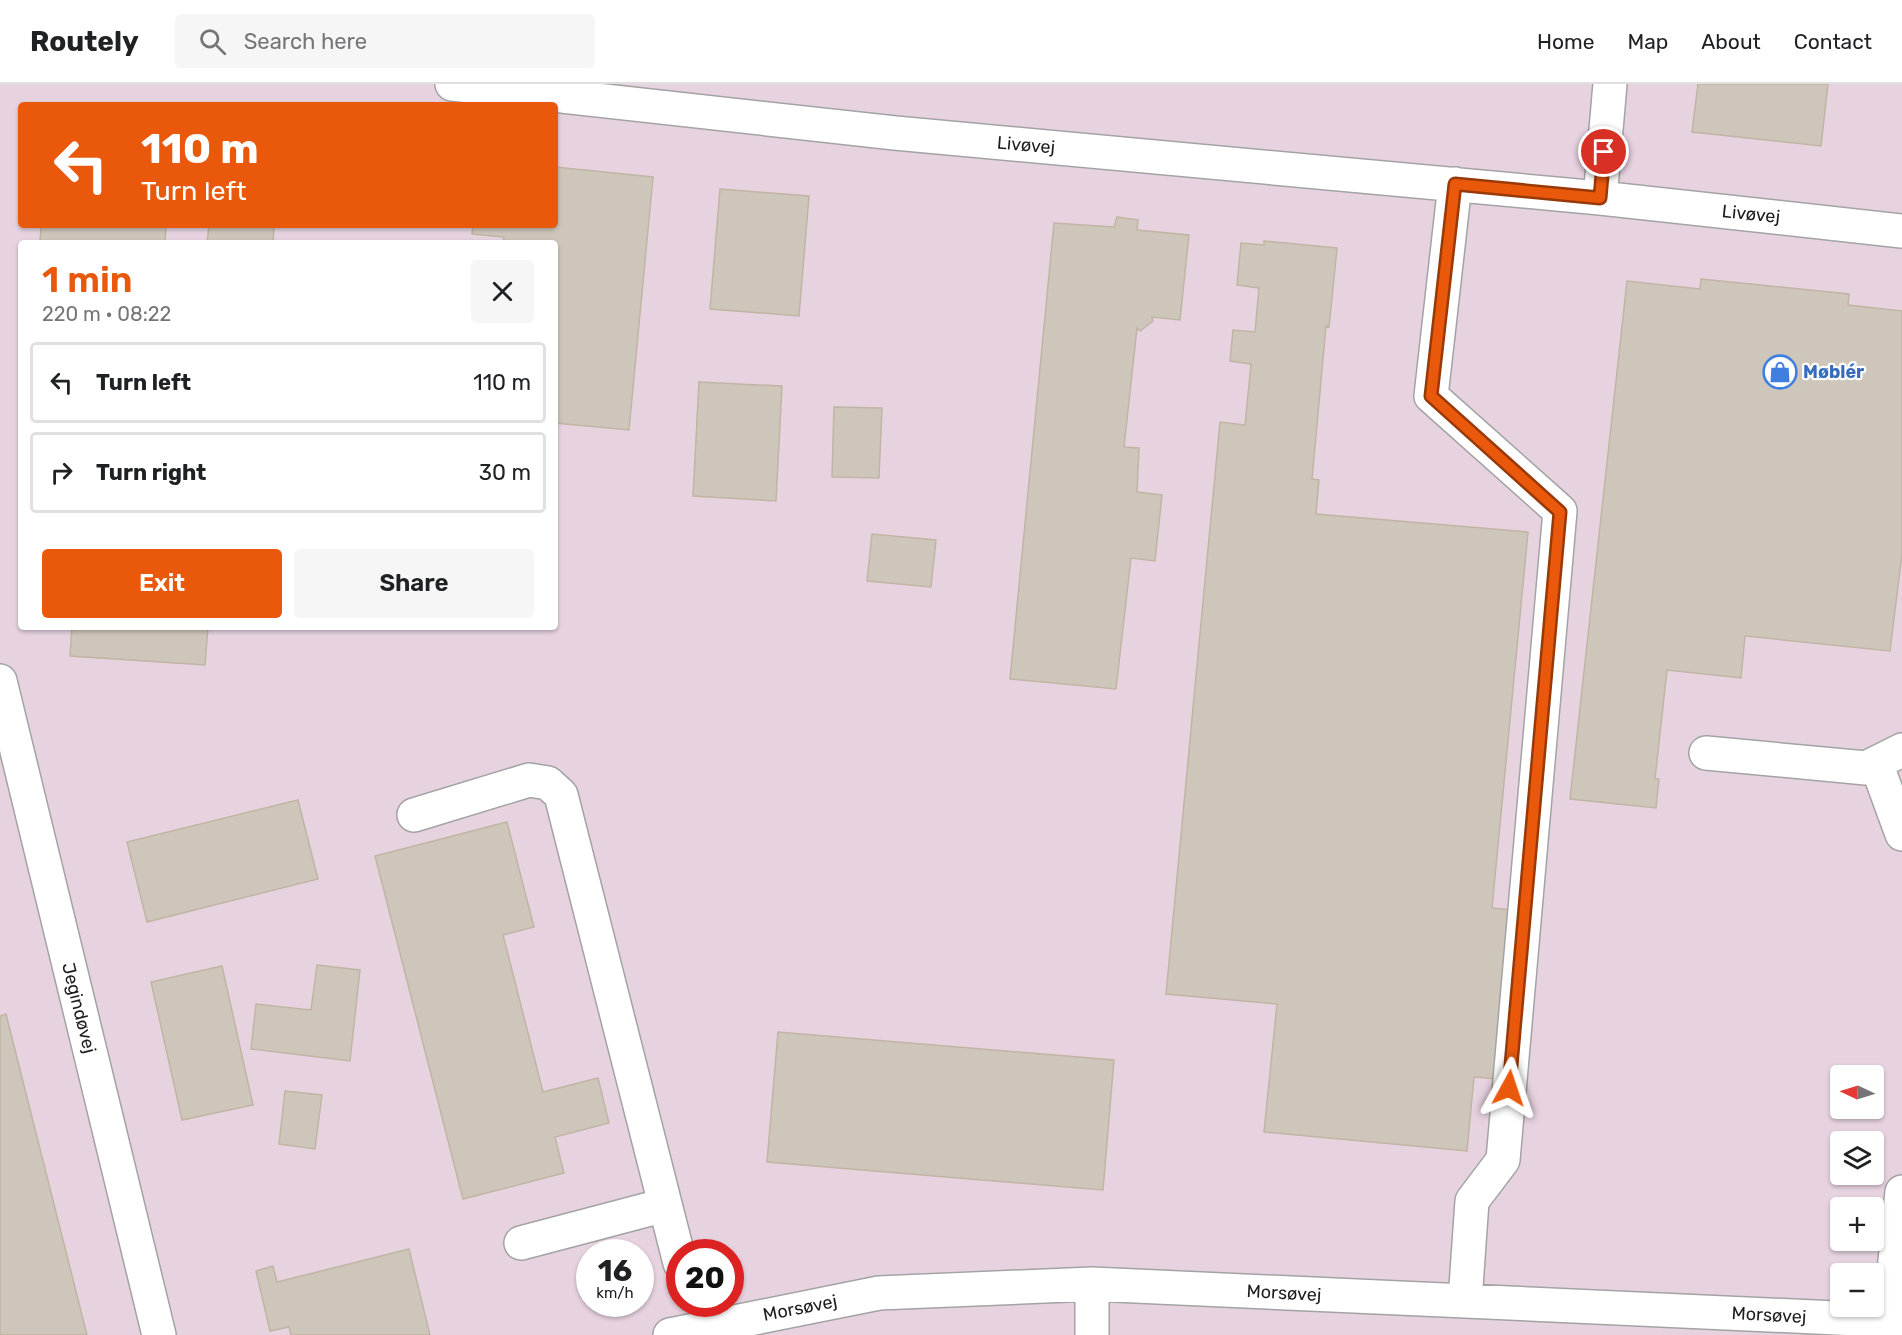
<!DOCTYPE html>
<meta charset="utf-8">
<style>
body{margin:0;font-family:Rubik,sans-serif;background:#f6f6f6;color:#202124;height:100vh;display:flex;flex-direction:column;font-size:22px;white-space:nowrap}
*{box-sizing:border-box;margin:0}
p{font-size:20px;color:#757577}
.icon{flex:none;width:33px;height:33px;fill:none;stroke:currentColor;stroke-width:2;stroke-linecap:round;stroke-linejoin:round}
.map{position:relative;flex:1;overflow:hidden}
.side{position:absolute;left:18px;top:156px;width:540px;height:390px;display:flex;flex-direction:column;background:#fff;border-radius:6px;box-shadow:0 2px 4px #0004}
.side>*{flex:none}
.guide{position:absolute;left:18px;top:18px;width:540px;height:126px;border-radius:6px;box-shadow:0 2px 4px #0004;background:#ea580c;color:#fff;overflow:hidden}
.needle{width:39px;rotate:274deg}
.controls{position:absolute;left:1830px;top:981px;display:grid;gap:12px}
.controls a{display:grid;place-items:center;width:54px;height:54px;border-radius:6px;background:#fff;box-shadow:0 2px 4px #0004;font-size:30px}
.speed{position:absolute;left:576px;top:1155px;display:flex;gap:12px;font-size:30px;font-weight:700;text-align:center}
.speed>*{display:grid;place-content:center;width:78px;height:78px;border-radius:50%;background:#fff;box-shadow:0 2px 4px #0004;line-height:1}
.speed small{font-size:15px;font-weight:400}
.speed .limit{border:9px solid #d22;background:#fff;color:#111}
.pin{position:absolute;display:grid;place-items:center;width:51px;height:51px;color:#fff;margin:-26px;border:3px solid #fff;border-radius:50%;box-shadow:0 2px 6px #0007}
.me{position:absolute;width:66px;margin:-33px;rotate:5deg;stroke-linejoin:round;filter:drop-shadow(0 0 4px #0008)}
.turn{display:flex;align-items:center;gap:21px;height:126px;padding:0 24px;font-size:27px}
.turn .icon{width:78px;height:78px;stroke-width:2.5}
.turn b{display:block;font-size:42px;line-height:51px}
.round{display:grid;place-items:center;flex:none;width:63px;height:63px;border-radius:6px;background:#f6f6f6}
.summary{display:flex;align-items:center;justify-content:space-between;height:102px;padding:0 24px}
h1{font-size:36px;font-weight:600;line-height:45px;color:#ea580c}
.button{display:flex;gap:12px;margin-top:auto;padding:12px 24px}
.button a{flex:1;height:69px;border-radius:6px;background:#ea580c;color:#fff;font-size:24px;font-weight:600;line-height:69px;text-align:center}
.button a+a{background:#f6f6f6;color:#202124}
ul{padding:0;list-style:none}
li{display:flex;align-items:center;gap:18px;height:81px;margin:0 12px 9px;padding:0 12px;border:3px solid #e0e0e0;border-radius:6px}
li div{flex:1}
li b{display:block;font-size:22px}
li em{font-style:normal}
header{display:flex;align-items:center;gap:36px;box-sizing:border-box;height:84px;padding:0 30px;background:#fff;border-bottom:2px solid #e0e0e0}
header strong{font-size:28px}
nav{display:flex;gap:33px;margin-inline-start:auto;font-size:21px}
.search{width:420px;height:54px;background:#f6f6f6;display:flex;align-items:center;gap:15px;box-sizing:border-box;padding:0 21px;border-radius:6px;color:#757577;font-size:22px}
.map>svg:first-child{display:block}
.industrial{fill:#e7d3e0;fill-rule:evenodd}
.building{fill:#cec6ba;stroke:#c0b5a3;stroke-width:1.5}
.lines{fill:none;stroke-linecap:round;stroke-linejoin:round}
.minor-casing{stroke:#a3a3a3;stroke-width:36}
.minor{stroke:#fff;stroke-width:33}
.route-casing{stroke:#983908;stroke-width:15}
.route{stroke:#ea580c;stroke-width:10}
.labels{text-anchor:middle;stroke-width:4.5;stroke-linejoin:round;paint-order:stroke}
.street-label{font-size:18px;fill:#1c1c1c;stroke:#fff}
.shop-label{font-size:18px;font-weight:bold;fill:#366cbe;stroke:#fff;text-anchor:start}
</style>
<header>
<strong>Routely</strong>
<div class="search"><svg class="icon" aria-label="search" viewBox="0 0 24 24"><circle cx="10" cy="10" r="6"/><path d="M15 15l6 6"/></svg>Search here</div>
<nav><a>Home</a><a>Map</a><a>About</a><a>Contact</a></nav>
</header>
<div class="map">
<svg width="1902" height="1251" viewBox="0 0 1902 1251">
<rect width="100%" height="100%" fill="#eeece1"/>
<!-- industrial -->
<path class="industrial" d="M 0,0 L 1902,0 L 1902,1251 L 0,1251 ZM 21,21 L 555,21 L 555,141 L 21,141 ZM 21,159 L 555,159 L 555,543 L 21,543 ZM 1840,992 L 1874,992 L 1874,1024 L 1840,1024 ZM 1840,1058 L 1874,1058 L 1874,1090 L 1840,1090 ZM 1840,1124 L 1874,1124 L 1874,1156 L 1840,1156 ZM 590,1168 L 640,1168 L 640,1220 L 590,1220 ZM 680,1168 L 730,1168 L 730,1220 L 680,1220 ZM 1840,1190 L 1874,1190 L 1874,1222 L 1840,1222 Z"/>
<!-- building -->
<path class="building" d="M 1698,0 L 1828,0 L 1821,62 L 1692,48 Z
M 555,83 L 653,93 L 629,346 L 555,339 L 555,159 L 503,159 L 504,153 L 472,150 L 473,141 L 555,141 Z
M 720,105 L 809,112 L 799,232 L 710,225 Z
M 1117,133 L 1138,136 L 1137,146 L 1189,151 L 1180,236 L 1152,233 L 1153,237 L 1140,247 L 1137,244 L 1124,363 L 1139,364 L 1137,408 L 1162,411 L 1155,477 L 1131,474 L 1116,605 L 1010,595 L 1054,139 L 1114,143 Z
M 41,141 L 166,141 L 165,159 L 40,159 Z
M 209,141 L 274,141 L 273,159 L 207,159 Z
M 1264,157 L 1337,164 L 1329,243 L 1326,242 L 1312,395 L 1319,396 L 1316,430 L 1528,448 L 1492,824 L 1514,826 L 1498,995 L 1474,993 L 1467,1067 L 1264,1048 L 1277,920 L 1166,910 L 1220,338 L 1245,341 L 1251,280 L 1230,277 L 1233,246 L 1255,248 L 1259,204 L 1237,201 L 1241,159 L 1264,161 Z
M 1701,195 L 1849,210 L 1848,221 L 1902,227 L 1902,470 L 1890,567 L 1745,552 L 1741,594 L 1667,586 L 1655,695 L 1659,695 L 1656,724 L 1570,715 L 1627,197 L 1700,205 Z
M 699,298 L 782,302 L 776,417 L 693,412 Z
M 834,323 L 882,324 L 879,394 L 832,393 Z
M 872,450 L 936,456 L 931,503 L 867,497 Z
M 72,543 L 208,543 L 205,581 L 70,572 Z
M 298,716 L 318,795 L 147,838 L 127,758 Z
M 507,738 L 534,843 L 503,851 L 543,1008 L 598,994 L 609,1039 L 555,1053 L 564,1089 L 463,1115 L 375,772 Z
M 317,881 L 360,886 L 350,977 L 251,965 L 256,920 L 311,926 Z
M 222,882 L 253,1021 L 182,1036 L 151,898 Z
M 6,930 L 87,1251 L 0,1251 L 0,932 Z
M 778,948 L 1114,976 L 1103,1106 L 767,1078 Z
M 285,1007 L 322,1011 L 315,1065 L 279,1060 Z
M 409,1165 L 430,1251 L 291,1251 L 289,1243 L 270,1247 L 256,1187 L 273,1182 L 277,1198 Z"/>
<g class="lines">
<defs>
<path id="minor" d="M 452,0 L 895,49 L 1600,114 L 1902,147
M 1455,100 L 1431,312 L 1560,427 L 1503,1076 L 1472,1117 L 1465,1217
M 1600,114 L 1610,0
M 0,597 L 159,1251
M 1706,669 L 1866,684 L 1902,666
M 1876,679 L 1902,750
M 414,731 L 529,696 L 548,699 L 561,711 L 680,1179
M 521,1159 L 665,1121
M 1092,1200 L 1092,1251
M 1889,1236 L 1902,1108
M 670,1251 L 879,1209 L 1092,1200 L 1902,1237"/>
</defs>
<!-- minor casing -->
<use href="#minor" class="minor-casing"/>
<!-- minor -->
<use href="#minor" class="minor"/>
</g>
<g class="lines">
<defs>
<path id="route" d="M 1509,1004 L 1560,428 L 1431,312 L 1455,100 L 1600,114 L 1604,68"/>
</defs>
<!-- route casing -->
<use href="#route" class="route-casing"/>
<!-- route -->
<use href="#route" class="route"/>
</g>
<!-- icons -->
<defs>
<symbol id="shop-ring" viewBox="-11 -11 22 22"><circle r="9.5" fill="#fff" stroke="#3f7fe0" stroke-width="1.5"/><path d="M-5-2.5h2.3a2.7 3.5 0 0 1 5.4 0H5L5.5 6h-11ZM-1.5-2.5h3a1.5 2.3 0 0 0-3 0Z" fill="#3f7fe0"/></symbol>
</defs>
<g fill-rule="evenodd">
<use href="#shop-ring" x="1761" y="269" width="38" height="38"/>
</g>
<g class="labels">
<!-- street labels -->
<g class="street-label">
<text transform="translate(1026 61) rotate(5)" y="6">Livøvej</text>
<text transform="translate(1751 130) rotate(6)" y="6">Livøvej</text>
<text transform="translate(79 924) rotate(76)" y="6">Jegindøvej</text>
<text transform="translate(1284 1209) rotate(3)" y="6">Morsøvej</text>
<text transform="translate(800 1224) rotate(-11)" y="6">Morsøvej</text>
<text transform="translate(1769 1231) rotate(3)" y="6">Morsøvej</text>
</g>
<!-- shop labels -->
<g class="shop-label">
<text x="1803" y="294">Møblér</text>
</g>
</g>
</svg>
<div class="controls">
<a><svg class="needle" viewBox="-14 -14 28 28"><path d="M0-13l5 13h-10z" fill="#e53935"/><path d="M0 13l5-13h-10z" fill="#757577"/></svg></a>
<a><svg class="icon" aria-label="layers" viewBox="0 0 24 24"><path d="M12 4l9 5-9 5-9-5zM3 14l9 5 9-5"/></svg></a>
<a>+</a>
<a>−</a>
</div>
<div class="speed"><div>16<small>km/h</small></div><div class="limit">20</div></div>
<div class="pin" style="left:1604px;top:68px;background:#d93025"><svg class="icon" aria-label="arrive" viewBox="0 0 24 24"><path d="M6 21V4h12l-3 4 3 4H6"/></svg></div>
<svg class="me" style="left:1509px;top:1004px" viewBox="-20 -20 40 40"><path d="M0-17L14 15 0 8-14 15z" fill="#ea580c" stroke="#fff" stroke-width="4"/></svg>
<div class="guide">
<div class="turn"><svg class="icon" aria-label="left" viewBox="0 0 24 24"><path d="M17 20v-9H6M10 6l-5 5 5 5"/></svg><div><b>110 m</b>Turn left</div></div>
</div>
<section class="side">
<div class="summary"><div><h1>1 min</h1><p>220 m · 08:22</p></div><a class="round"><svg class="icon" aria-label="close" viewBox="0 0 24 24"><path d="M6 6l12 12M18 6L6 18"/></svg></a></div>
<ul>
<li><svg class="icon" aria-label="left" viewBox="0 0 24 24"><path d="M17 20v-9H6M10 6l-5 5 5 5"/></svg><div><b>Turn left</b></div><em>110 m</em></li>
<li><svg class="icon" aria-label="right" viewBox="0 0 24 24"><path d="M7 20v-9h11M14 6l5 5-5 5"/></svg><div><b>Turn right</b></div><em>30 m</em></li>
</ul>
<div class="button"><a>Exit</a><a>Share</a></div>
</section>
</div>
